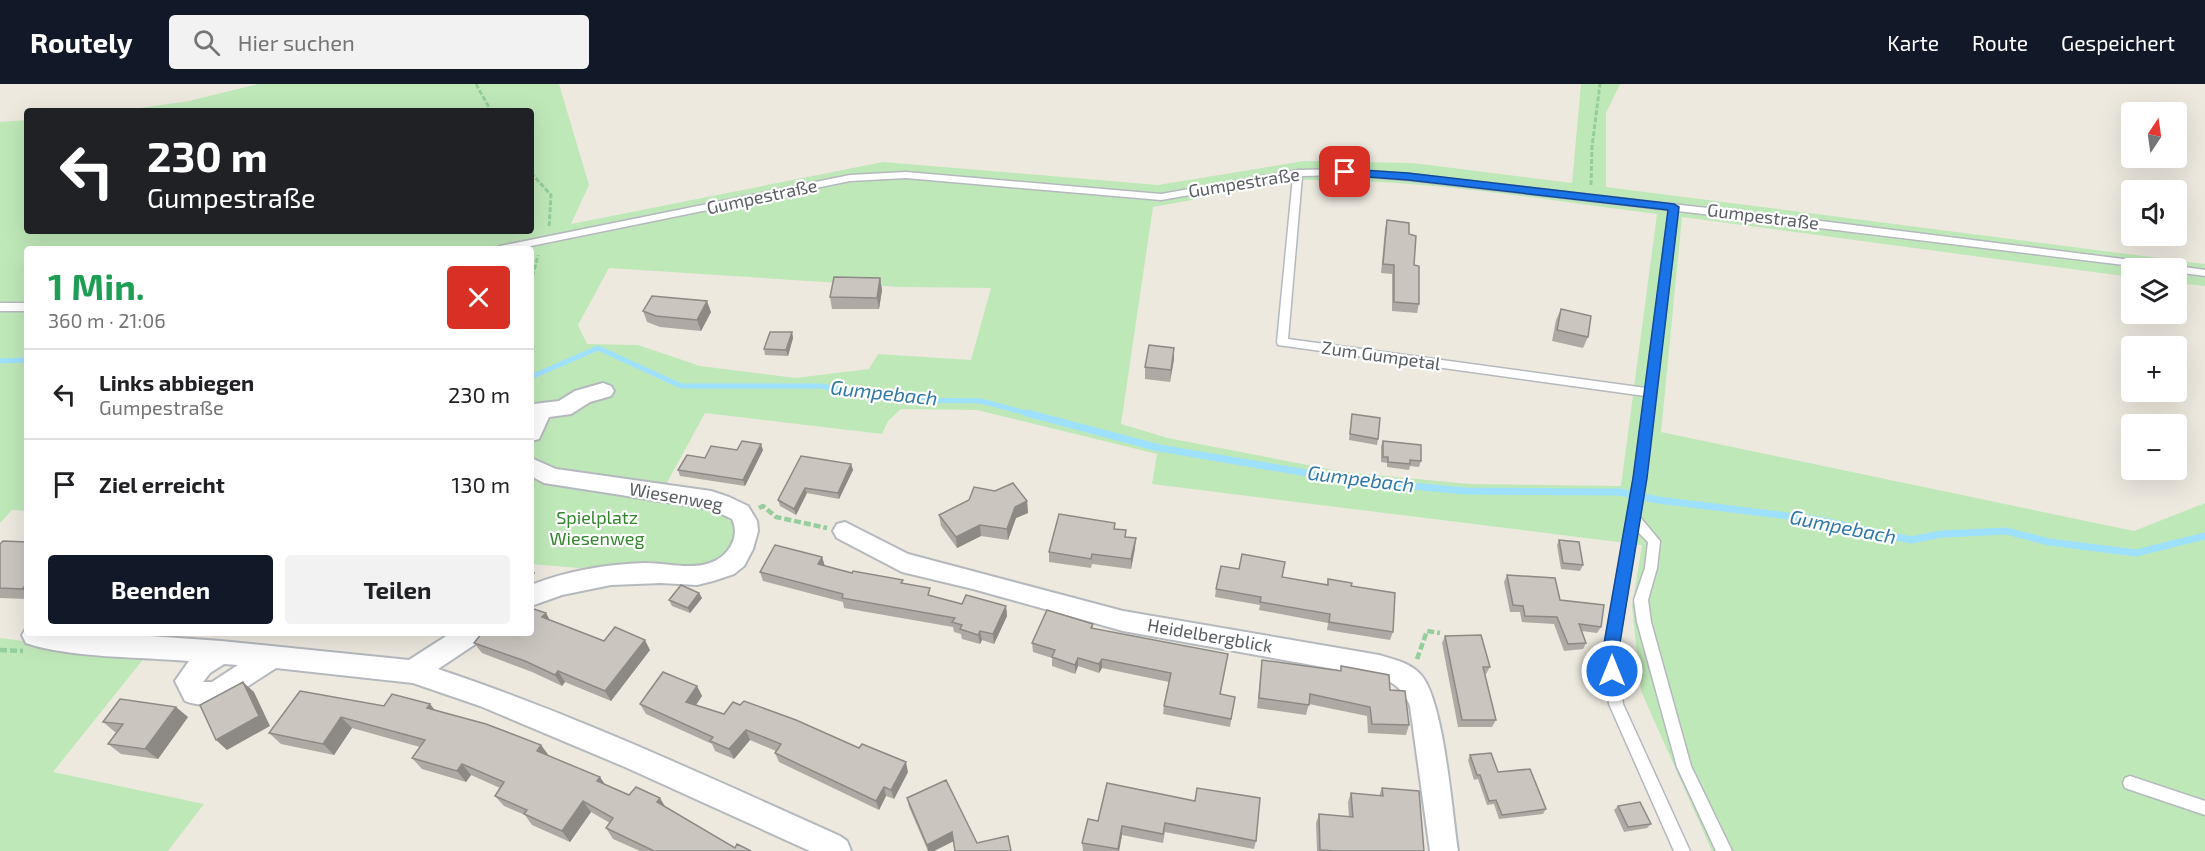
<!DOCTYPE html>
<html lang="de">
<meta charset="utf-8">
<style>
body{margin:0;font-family:"Exo 2",sans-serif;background:#f2f2f2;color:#202124;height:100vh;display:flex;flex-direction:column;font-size:22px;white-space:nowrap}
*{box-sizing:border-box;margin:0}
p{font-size:20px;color:#757577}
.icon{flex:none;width:33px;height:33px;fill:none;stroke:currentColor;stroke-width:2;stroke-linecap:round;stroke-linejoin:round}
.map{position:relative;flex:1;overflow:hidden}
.panel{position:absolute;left:24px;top:162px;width:510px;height:390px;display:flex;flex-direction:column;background:#fff;border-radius:6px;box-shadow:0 6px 24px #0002}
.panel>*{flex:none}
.guide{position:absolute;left:24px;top:24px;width:510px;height:126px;border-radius:6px;box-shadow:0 6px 24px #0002;background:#202124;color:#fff;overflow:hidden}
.needle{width:39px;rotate:13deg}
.buttons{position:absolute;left:2121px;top:18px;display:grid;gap:12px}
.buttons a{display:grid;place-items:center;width:66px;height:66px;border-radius:6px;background:#fff;box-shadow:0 6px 24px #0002;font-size:30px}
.pin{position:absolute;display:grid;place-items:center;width:51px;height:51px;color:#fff;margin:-26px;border-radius:12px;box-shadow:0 3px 9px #0006}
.me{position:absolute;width:66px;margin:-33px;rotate:0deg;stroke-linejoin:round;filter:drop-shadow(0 0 4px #0008)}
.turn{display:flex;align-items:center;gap:21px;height:126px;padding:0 24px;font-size:27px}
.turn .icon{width:78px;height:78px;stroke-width:2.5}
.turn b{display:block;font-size:42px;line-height:51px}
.round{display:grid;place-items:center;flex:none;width:63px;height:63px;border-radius:6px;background:#f2f2f2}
.head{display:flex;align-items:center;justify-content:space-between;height:102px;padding:0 24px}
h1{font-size:36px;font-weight:700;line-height:45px;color:#1e9e55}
.cta{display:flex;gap:12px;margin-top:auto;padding:12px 24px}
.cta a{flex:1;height:69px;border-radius:6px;background:#111827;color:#fff;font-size:24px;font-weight:700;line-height:69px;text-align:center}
.cta a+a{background:#f2f2f2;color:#202124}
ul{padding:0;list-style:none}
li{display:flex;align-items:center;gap:18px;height:90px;padding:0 24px;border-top:2px solid #e0e0e0}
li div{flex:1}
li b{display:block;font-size:22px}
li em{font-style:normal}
header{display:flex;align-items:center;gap:36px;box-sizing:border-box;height:84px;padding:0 30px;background:#111827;color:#fff}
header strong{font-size:28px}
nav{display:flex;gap:33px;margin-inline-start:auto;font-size:21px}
.search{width:420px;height:54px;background:#f2f2f2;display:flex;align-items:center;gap:15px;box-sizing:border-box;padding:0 21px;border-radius:6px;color:#757577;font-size:22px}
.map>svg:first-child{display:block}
.green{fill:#bfe8b9;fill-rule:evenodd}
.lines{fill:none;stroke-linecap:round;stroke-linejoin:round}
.stream-far1{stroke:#9ee0ff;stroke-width:5}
.stream{stroke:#9ee0ff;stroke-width:7}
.lane-casing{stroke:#b5b9be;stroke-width:3}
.street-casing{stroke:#b5b9be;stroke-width:4}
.path-far1{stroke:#94ce9d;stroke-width:3;stroke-dasharray:5 2;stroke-linecap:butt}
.path{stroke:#94ce9d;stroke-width:4.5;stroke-dasharray:7 3;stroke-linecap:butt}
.lane{fill:#fff;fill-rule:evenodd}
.street{fill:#fff;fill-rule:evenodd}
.wall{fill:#aea9a4}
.shaded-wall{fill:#8d8a86}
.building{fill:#cac5bf;stroke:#8d8a86;stroke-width:1.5}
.route{fill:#1a73e8;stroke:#114b97;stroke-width:1.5}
.labels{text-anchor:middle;stroke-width:4.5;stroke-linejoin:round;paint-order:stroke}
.street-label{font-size:18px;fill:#585e62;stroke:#fff}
.park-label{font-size:18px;fill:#33862d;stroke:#fff}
.water-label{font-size:20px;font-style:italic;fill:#2f78a7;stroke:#fff}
</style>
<header>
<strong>Routely</strong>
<div class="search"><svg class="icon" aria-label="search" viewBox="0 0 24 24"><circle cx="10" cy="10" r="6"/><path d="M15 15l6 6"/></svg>Hier suchen</div>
<nav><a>Karte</a><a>Route</a><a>Gespeichert</a></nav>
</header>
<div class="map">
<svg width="2205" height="767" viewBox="0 0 2205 767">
<rect width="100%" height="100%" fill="#ede9df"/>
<!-- green -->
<path class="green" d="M 258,0 L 559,0 L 589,101 L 571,140 L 883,78 L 1158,101 L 1304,77 L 1413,79 L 1572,99 L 1581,0 L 1620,0 L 1606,29 L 1606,103 L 2205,180 L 2205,202 L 2177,199 L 2176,184 L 2132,184 L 2131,193 L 1682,133 L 1661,348 L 2134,447 L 2205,419 L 2205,767 L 1712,767 L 1641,607 L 1632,523 L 1642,461 L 1152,400 L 1157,370 L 977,326 L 901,325 L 888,337 L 882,350 L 705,329 L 658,415 C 686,419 715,420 735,441 L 736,457 L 728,472 L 698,484 L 616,481 L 579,484 L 531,480 L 531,165 L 27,165 L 27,427 L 12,426 L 0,439 L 0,38 L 27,36 L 27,147 L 531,147 L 531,27 L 119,27 L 189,17 ZM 1303,96 C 1422,95 1540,115 1657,130 L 1621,402 L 1470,400 L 1344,388 L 1168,354 L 1121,340 L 1153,123 ZM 609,184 L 900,203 L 991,204 L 971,276 L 878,270 L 869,285 L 795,294 L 700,282 L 638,261 L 587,260 L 578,241 Z
M 0,554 L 145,573 L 53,688 L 204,720 L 168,767 L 0,767 Z"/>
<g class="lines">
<!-- stream-far1 -->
<path class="stream-far1" d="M 0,277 L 27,276
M 531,293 L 598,264 L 681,302 L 820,302 L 904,316 L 981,317 L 1033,331"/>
<!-- stream -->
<path class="stream" d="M 1027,329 L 1159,364 L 1348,396 L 1465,407 L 1619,408 L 1658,416 L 1820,436 L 1911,456 L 1942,450 L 2006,447 L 2049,458 L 2136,469 L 2205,452"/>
<defs>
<path id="lane" d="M 1345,85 L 1408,90 L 1805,135 L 2171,181 L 2205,186 L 2205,192 L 2176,188 L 2176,184 L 2149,184 L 1678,127 L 1640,433 L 1660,457 L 1657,484 L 1648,516 L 1651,538 L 1691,682 L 1732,767 L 1716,767 L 1677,683 L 1637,538 L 1634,516 L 1645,484 L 1648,458 L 1637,447 L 1617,571 L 1623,620 L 1690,767 L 1674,767 L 1609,620 L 1603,571 L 1634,394 L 1645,312 L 1278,261 L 1277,258 L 1293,93 L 1161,116 L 906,94 L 850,97 L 516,165 L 495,165 L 500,162 L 850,91 L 906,88 L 1161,110 L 1298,86 ZM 1345,91 L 1408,96 L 1669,126 L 1646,304 L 1288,255 L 1302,92 Z
M 0,219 L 27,219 L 27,227 L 0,227 Z
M 2130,692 L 2205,717 L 2205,731 L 2125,704 L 2123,699 L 2125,694 Z"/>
<path id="street" d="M 603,299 L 611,302 L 614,307 L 611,312 L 590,318 L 571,330 L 549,333 L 539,355 L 531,357 L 531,326 L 534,320 L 559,317 L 575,307 Z
M 531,374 L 556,385 L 711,407 L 729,413 L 748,422 L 757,437 L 758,447 L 753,465 L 744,482 L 734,490 L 713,497 L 697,501 L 661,499 L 611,501 L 562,511 L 531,522 L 531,501 C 567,487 606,480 645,479 C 666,479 690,486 710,479 C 728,473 741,453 732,435 L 711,425 L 544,399 L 531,392 Z
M 845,438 L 908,470 L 1123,527 L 1379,571 C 1393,575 1411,579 1421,591 C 1444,617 1452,728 1458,767 L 1430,767 L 1410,622 C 1404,606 1395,599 1379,593 L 1123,547 L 973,505 L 902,488 L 837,454 L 833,447 L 837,440 Z
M 27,543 L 27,549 L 107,549 L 221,557 L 409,576 L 451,549 L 484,549 L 480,557 L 438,585 C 576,631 708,693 840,752 L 847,757 L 851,767 L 810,767 L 625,683 L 480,622 L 413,599 L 276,584 L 225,617 C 212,622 198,622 185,617 L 175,597 L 189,577 C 141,573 70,574 26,559 L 22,551 ZM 224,580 L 238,581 L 212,598 L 203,598 L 210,589 Z"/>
</defs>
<!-- lane casing -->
<use href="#lane" class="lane-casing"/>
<!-- street casing -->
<use href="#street" class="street-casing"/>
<!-- path-far1 -->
<path class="path-far1" d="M 476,0 L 491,27
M 531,89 L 551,111 L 549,144
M 1591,101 L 1592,63 L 1600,0
M 531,199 L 538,171"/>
<!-- path -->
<path class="path" d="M 759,424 L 763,422 L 776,433 L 827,444
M 0,566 L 23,567
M 1417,575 L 1427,547 L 1440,549"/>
<!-- lane -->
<use href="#lane" class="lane"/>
<!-- street -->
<use href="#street" class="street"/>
</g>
<!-- wall -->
<path class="wall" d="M 1387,136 L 1409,150 L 1419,220 L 1417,229 L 1392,227 L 1392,190 L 1381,189 L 1385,145 Z
M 880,194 L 882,206 L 879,225 L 832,225 L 830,213 Z
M 1561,225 L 1588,253 L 1583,264 L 1552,257 L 1556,236 Z
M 643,227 L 711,228 L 701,247 L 660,243 L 647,238 Z
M 792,248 L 793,254 L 788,272 L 765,271 L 764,265 Z
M 1174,264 L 1174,275 L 1170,298 L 1145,295 L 1145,283 Z
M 1352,330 L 1378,355 L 1377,361 L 1349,356 Z
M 1383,357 L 1421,377 L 1419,383 L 1410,382 L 1409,386 L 1387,383 L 1387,379 L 1381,378 L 1381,362 Z
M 737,366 L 763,366 L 745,402 L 680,392 L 678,386 L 705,374 Z
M 851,380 L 853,386 L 839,415 L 807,409 L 796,431 L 780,422 L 778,416 Z
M 1027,417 L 1028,429 L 1016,434 L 1008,456 L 981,452 L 957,464 L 941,442 L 939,431 Z
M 1115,445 L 1126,453 L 1135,464 L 1131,485 L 1092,480 L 1091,484 L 1049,478 L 1049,468 Z
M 1559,456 L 1583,481 L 1580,487 L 1561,485 L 1557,461 Z
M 27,458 L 27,515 L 0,514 L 0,460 Z
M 822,473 L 825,482 L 852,489 L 903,500 L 932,512 L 962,520 L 1006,522 L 1007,532 L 994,560 L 982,556 L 980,560 L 962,555 L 961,550 L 954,548 L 953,543 L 844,524 L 843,518 L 763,497 L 760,488 Z
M 1507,491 L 1560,516 L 1601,543 L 1597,549 L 1582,547 L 1586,559 L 1583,565 L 1564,567 L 1554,540 L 1522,538 L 1520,528 L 1510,528 L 1504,498 Z
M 1282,493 L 1327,501 L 1328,495 L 1351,502 L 1393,548 L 1390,556 L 1327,546 L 1328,539 L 1259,526 L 1260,521 L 1215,513 L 1216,505 Z
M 699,509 L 702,514 L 690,529 L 672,522 L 669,516 Z
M 550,536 L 604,557 L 650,566 L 611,617 L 565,598 L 562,602 L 532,588 L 482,569 L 474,559 Z
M 1093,540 L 1093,544 L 1221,610 L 1235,613 L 1230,643 L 1163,630 L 1164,622 L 1169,598 L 1102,584 L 1099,589 L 1078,582 L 1075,590 L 1052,582 L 1052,574 L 1033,568 L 1032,559 Z
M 1445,552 L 1490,583 L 1486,590 L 1485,590 L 1496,636 L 1492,643 L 1458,643 L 1442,559 Z
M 1262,576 L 1340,587 L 1341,582 L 1390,606 L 1409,641 L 1406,651 L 1368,649 L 1367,632 L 1309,620 L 1306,631 L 1257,624 Z
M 697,602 L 702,612 L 696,621 L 908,688 L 894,715 L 886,712 L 879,726 L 779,678 L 775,669 L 776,667 L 750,656 L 734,675 L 715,667 L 712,660 L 646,630 L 640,620 Z
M 384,622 L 435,626 L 541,661 L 549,672 L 604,700 L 629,711 L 665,723 L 735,764 L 751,767 L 640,767 L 613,755 L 606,744 L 610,739 L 591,728 L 570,758 L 532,741 L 525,731 L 504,722 L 495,712 L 500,704 L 471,691 L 466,698 L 422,685 L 412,674 L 420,663 L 352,644 L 334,671 L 281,660 L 269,649 Z
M 188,633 L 158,675 L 121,670 L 108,660 L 117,648 L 115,648 L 103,638 Z
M 1470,671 L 1498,688 L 1546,725 L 1543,730 L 1499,735 L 1494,720 L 1487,721 L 1478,695 L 1474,696 L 1468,676 Z
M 1107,699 L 1256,757 L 1254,765 L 1165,748 L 1163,759 L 1122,751 L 1119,767 L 1083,767 L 1082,759 L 1098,737 Z
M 1382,704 L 1424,767 L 1317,767 L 1316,739 L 1319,730 L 1349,733 L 1348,718 L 1351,709 L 1379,712 Z
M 907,714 L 977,759 L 953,757 L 934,767 L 928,767 L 909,723 Z
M 1618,722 L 1651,740 L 1647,744 L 1624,748 L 1614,726 Z"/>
<!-- shaded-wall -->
<path class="shaded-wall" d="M 880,194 L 882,206 L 879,225 L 877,214 Z
M 707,217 L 711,228 L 701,247 L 697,236 Z
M 792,248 L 793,254 L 788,272 L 786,266 Z
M 1174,264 L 1174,275 L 1170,298 L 1171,286 Z
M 761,360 L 763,366 L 745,402 L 743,396 Z
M 851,380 L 853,386 L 839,415 L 838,409 Z
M 805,404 L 807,409 L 796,431 L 794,425 Z
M 1027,417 L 1028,429 L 1016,434 L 1008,456 L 1007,445 L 1015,423 Z
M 980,441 L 981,452 L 957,464 L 956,453 Z
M 1136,454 L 1135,464 L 1131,485 L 1131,475 Z
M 822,473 L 825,483 L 818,480 Z
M 532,483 L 535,489 L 531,496 L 531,485 Z
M 27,500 L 27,509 L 22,505 Z
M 699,509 L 702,514 L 690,529 L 688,524 Z
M 1006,522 L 1007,532 L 994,560 L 993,550 Z
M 546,529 L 552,540 L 542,533 Z
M 980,547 L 982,556 L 980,560 L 978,551 Z
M 645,556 L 650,566 L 611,617 L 605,607 Z
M 1078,574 L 1078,582 L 1075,590 L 1075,581 Z
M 1102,575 L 1102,584 L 1099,589 L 1099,580 Z
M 558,587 L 565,598 L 562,602 L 555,591 Z
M 243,598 L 254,608 L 270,642 L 227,666 L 216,656 Z
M 697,602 L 702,612 L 691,628 L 686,618 Z
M 430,620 L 439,631 L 427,624 Z
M 176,623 L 188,633 L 158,675 L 145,665 Z
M 341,633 L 352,644 L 334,671 L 323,660 Z
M 746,646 L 750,656 L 734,675 L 729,665 Z
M 541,661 L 549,672 L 537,667 Z
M 906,678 L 908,688 L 894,715 L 891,706 Z
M 462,680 L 471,691 L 466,698 L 457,687 Z
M 600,693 L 607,703 L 597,697 Z
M 884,703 L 886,712 L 879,726 L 876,717 Z
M 660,714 L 666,724 L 657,718 Z
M 583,717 L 591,728 L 570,758 L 562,747 Z
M 1122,742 L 1122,751 L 1119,767 L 1118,767 Z
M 952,748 L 954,757 L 934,767 L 928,767 L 927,761 Z"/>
<!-- building -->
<path class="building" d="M 1387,136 L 1409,139 L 1409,150 L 1416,152 L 1414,181 L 1419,182 L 1419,220 L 1394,218 L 1394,181 L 1383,180 Z
M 834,193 L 880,194 L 877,214 L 830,213 Z
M 652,212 L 707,217 L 697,236 L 656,232 L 643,227 Z
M 1561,225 L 1591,232 L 1588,253 L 1557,246 Z
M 770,248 L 792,248 L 786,266 L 764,265 Z
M 1149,261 L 1174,264 L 1171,286 L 1145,283 Z
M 1352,330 L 1380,334 L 1378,355 L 1350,350 Z
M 742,357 L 761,360 L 743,396 L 678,386 L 687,371 L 705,374 L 711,362 L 737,366 Z
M 1383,357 L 1421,361 L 1421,377 L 1410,376 L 1410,380 L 1388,378 L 1388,373 L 1383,373 Z
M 801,372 L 851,380 L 838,409 L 805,404 L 794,425 L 778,416 Z
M 1013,399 L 1027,417 L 1015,423 L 1007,445 L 980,441 L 956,453 L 939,431 L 969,416 L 974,403 L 995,407 Z
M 1059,430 L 1115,439 L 1114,445 L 1126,446 L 1125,453 L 1136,454 L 1131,475 L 1092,470 L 1091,475 L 1049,468 Z
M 1559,456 L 1579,458 L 1583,481 L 1563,479 Z
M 3,457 L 27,458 L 27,500 L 22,505 L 0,504 L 0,460 Z
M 775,461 L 822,473 L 818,480 L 852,489 L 853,487 L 903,496 L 901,499 L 930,504 L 928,511 L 962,520 L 966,511 L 1006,522 L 993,550 L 980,547 L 978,551 L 960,545 L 962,541 L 952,538 L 955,534 L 842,514 L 843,510 L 760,488 Z
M 1242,470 L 1285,478 L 1282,493 L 1328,501 L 1328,495 L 1352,499 L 1351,502 L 1395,509 L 1393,548 L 1329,538 L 1330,530 L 1260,518 L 1261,513 L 1216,505 L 1221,482 L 1239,485 Z
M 1507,491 L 1555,494 L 1560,516 L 1604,521 L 1601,543 L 1579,540 L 1586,559 L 1568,560 L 1557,533 L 1525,532 L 1523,522 L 1513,521 Z
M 681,501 L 699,509 L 688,524 L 669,516 Z
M 531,524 L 546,529 L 542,533 L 604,557 L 615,543 L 645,556 L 605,607 L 558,587 L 555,591 L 525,577 L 474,559 L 482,549 L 531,549 Z
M 1047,526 L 1093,540 L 1091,544 L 1228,570 L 1220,610 L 1235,613 L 1231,635 L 1164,622 L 1171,589 L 1102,575 L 1099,580 L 1078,574 L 1075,581 L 1052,573 L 1055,566 L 1032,559 Z
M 1481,551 L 1490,583 L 1483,583 L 1496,636 L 1462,636 L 1445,552 Z
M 1262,576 L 1341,587 L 1341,582 L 1389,591 L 1390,606 L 1405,607 L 1409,641 L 1372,640 L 1370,623 L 1310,610 L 1309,621 L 1259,614 Z
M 663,588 L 697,602 L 686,618 L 724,630 L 733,618 L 740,621 L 744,617 L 796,636 L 859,664 L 862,660 L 906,678 L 891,706 L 884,703 L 876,717 L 775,669 L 781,660 L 746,646 L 729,665 L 710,657 L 713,653 L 640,620 Z
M 243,598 L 259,632 L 216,656 L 200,621 Z
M 300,607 L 384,622 L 392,610 L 430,620 L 427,624 L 486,640 L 541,661 L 537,667 L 600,693 L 597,697 L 629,711 L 636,703 L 660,714 L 657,718 L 735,764 L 737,760 L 751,767 L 654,767 L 606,744 L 613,734 L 583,717 L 562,747 L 524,730 L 527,726 L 495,712 L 504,698 L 462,680 L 457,687 L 412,674 L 425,656 L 341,633 L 323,660 L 269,649 Z
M 120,615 L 176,623 L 145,665 L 108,660 L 123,640 L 103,638 Z
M 1491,669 L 1498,688 L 1530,685 L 1546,725 L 1502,731 L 1496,716 L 1489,717 L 1480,691 L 1477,691 L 1470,671 Z
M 946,696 L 977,759 L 1008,752 L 1011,767 L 955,767 L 952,748 L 927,761 L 907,714 Z
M 1107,699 L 1195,717 L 1197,704 L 1260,714 L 1256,757 L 1165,739 L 1163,750 L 1122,742 L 1118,765 L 1082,759 L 1088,735 L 1098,737 Z
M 1382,704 L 1419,707 L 1424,767 L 1334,767 L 1320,766 L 1319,730 L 1353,733 L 1351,709 L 1383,712 Z
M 1640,718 L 1651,740 L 1628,743 L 1618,722 Z"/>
<!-- route -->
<path class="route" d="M 1345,85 L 1408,89 L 1674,120 L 1679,123 L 1647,394 L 1618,571 L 1620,587 L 1618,592 L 1612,594 L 1607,592 L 1602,571 L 1633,394 L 1668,126 L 1408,96 L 1342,91 L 1342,86 Z"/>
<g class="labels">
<!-- street labels -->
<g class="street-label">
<text transform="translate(1244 99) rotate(-9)" y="6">Gumpestraße</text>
<text transform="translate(762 113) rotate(-12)" y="6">Gumpestraße</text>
<text transform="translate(1763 133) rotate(7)" y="6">Gumpestraße</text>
<text transform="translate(1381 272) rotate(8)" y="6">Zum Gumpetal</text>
<text transform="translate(676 413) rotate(10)" y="6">Wiesenweg</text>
<text transform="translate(1210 552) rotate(10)" y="6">Heidelbergblick</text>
</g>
<!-- park labels -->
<g class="park-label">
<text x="597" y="440">Spielplatz<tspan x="597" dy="21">Wiesenweg</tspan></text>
</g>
<!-- water labels -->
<g class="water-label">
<text transform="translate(884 309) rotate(6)" y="7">Gumpebach</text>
<text transform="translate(1361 395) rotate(7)" y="7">Gumpebach</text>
<text transform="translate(1843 443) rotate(11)" y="7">Gumpebach</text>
</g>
</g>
</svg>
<div class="buttons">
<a><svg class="needle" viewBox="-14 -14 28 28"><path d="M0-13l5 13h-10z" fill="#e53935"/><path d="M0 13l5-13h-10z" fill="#757577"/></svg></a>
<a><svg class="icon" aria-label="sound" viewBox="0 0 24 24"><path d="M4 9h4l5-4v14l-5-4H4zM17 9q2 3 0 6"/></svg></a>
<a><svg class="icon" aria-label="layers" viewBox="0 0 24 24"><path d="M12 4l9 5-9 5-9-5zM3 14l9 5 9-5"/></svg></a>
<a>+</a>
<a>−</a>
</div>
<div class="pin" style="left:1345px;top:88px;background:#d93025"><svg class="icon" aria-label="arrive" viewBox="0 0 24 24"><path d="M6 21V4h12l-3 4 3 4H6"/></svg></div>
<svg class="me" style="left:1612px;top:587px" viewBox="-20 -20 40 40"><circle r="17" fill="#1a73e8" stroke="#fff" stroke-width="3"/><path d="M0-11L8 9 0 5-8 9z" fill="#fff"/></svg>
<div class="guide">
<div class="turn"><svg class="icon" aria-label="left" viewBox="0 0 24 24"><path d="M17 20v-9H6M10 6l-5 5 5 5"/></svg><div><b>230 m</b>Gumpestraße</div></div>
</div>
<section class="panel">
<div class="head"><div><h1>1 Min.</h1><p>360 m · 21:06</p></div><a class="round" style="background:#d93025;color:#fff"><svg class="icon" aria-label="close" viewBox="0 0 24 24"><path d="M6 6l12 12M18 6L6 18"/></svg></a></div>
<ul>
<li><svg class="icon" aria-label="left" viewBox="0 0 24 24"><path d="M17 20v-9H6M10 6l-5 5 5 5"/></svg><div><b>Links abbiegen</b><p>Gumpestraße</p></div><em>230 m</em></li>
<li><svg class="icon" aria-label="arrive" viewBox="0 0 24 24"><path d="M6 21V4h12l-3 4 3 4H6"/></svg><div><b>Ziel erreicht</b></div><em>130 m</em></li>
</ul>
<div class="cta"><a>Beenden</a><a>Teilen</a></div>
</section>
</div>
